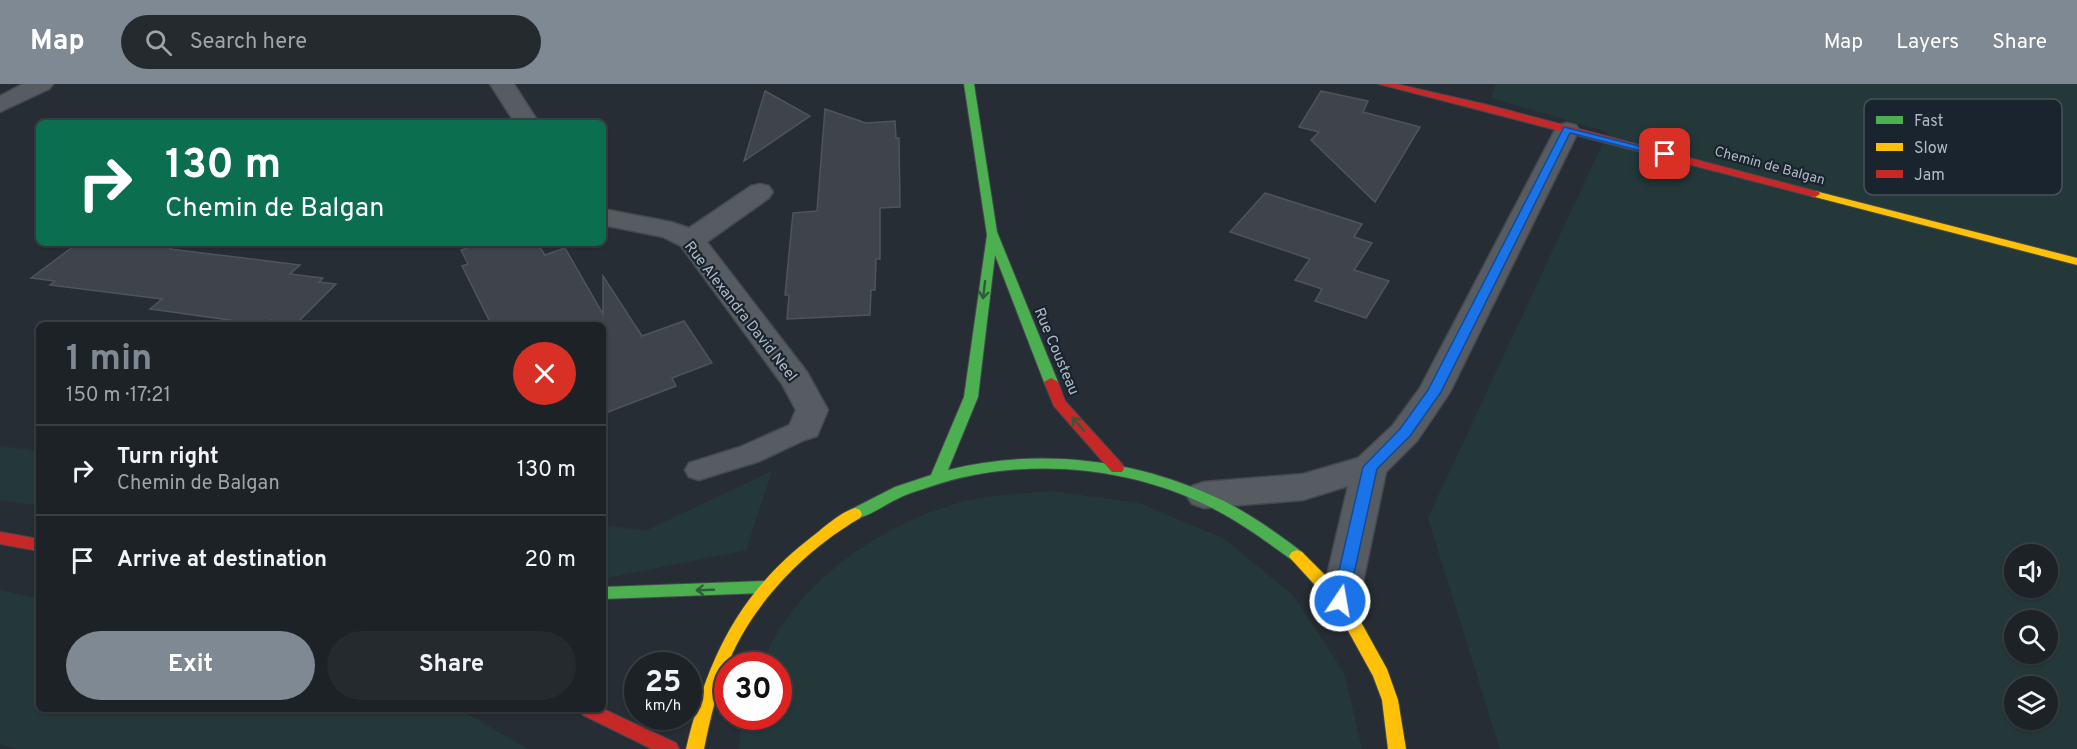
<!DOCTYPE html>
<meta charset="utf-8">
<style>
body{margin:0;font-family:Overpass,sans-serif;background:#252a2f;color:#f1f3f6;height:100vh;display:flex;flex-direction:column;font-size:22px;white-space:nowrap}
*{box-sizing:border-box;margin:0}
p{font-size:20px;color:#a0a4a7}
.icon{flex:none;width:33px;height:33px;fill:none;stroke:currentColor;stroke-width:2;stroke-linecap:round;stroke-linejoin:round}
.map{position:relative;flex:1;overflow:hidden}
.side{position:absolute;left:36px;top:238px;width:570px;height:390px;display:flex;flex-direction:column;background:#1d2227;border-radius:9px;box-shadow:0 2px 4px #0004,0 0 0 2px #3b3f44}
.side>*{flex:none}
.hud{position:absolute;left:36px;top:36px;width:570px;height:126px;border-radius:9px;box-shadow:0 2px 4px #0004,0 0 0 2px #3b3f44;background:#0b6e4f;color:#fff;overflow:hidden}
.tools{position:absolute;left:2004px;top:460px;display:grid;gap:12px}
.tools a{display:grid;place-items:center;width:54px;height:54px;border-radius:50%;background:#1d2227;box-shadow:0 2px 4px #0004,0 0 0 2px #3b3f44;font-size:30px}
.speed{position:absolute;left:624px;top:568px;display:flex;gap:12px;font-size:30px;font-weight:700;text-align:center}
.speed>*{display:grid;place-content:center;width:78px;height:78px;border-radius:50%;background:#1d2227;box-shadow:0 2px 4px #0004,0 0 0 2px #3b3f44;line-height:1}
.speed small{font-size:15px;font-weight:400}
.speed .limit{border:9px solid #d22;background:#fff;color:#111}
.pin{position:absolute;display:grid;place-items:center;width:51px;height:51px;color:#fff;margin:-26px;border-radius:12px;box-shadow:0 3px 9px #0006}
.me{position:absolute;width:66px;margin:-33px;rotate:12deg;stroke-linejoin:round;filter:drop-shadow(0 0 4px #0008)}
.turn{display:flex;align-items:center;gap:21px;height:126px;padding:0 30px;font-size:27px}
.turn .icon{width:78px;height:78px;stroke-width:2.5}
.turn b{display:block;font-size:42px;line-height:51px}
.round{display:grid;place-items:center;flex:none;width:63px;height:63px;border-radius:32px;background:#252a2f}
.headline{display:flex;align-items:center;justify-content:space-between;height:102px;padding:0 30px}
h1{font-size:36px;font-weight:700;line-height:45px;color:#7f8993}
.action{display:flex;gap:12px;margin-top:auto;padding:12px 30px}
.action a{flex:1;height:69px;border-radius:36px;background:#7f8993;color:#fff;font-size:24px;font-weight:700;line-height:69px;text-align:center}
.action a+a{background:#252a2f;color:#f1f3f6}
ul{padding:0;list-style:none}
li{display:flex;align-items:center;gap:18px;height:90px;padding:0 30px;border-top:2px solid #3b3f44}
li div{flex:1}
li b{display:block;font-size:22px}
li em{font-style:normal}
header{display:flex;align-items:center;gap:36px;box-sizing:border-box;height:84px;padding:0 30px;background:#7f8993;color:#fff}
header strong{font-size:28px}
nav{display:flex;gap:33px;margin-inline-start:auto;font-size:21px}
.search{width:420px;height:54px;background:#252a2f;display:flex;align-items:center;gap:15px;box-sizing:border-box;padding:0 21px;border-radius:33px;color:#a0a4a7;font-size:22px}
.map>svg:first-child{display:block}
.green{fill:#24383a;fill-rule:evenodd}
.building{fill:#3e444a;stroke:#4e545c;stroke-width:1.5}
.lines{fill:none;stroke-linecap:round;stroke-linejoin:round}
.lane-casing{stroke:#44494f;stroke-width:3}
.street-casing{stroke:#44494f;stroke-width:3}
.fast-casing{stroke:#44494f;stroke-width:2}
.slow-casing{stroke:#44494f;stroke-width:2}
.jam-casing{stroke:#44494f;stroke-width:2}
.lane{fill:#565c62;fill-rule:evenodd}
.street{fill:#565c62;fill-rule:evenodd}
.fast{fill:#4caf50;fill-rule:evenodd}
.slow{fill:#ffc107;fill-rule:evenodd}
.jam{fill:#c62828;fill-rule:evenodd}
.oneway{stroke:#2e5c3c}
.route{fill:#1a73e8;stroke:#114b97;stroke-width:1.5}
.labels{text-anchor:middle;stroke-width:4.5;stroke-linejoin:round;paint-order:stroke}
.far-street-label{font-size:14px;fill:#afbac6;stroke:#1a242f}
.street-label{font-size:15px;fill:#afbac6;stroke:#1a242f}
.key{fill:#1a242f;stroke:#47515c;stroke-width:1.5}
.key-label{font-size:16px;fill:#afbac6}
</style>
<header>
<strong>Map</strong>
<div class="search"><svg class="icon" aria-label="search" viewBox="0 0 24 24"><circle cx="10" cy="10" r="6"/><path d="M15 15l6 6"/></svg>Search here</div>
<nav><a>Map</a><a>Layers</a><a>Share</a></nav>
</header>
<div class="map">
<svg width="2077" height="665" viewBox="0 0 2077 665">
<rect width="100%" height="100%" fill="#272d34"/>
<!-- green -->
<path class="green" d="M 1496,0 L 2077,0 L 2077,665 L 1500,665 L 1428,434 L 1608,48 L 1491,14 ZM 2014,471 L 2048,471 L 2048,504 L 2014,504 ZM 2014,537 L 2048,537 L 2048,570 L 2014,570 ZM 2014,603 L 2048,603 L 2048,636 L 2014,636 Z
M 0,362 L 39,367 L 39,422 L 0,416 Z
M 772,387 L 746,466 L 603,495 L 603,441 L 645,447 Z
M 1051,407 L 1139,419 L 1223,454 L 1293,511 L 1344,589 L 1362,665 L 739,665 L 741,633 L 778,633 L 778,582 L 761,582 C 793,499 884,437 969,416 C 995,410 1024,410 1051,407 Z
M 0,506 L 39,515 L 39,626 L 461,626 L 528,665 L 17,665 L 0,660 Z"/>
<!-- building -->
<path class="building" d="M 765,7 L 810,32 L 744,77 Z
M 1321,7 L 1368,17 L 1363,28 L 1420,43 L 1375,118 L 1311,56 L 1319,48 L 1299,43 Z
M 825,25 L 866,39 L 895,37 L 896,54 L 899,54 L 900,123 L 880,124 L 880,175 L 876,175 L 875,206 L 871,206 L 870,231 L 787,235 L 789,211 L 785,211 L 793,129 L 817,127 Z
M 1265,109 L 1362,140 L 1354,153 L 1372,159 L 1354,186 L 1389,197 L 1366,234 L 1315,217 L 1322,205 L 1295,196 L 1310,175 L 1230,148 Z
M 78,159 L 177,159 L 170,165 L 300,181 L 290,190 L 323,194 L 319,198 L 336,200 L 296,240 L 270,236 L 266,241 L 150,225 L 162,215 L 50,201 L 55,197 L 31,194 Z
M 484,159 L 537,159 L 545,171 L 565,164 L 603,230 L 603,192 L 642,252 L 684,237 L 712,279 L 672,294 L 676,302 L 603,330 L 603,242 L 492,242 L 462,182 L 468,180 L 461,166 Z"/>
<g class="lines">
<defs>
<path id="lane" d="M 805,334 L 815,337 L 819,344 L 815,351 L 760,377 L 699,396 L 689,393 L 685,386 L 689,379 L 740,363 Z"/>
<path id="street" d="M 23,0 L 53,0 L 49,5 L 0,28 L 0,12 Z
M 490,0 L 514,0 L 539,39 L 515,39 Z
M 1567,39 L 1576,41 L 1579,46 L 1450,308 L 1417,357 L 1386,388 L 1359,517 L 1354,528 L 1340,533 L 1326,528 L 1321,517 L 1348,402 L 1303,416 L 1204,424 L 1192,420 L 1186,411 L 1192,402 L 1204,398 L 1303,390 L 1358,374 L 1393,341 L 1420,304 L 1555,46 L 1558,41 Z
M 760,100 L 769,102 L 773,108 L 769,114 L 707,158 L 807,288 L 828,326 L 817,352 L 805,356 L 793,352 L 788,344 L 796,326 L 782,300 L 681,162 L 663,153 L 603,141 L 603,125 L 671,138 L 689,144 L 751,102 Z"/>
<path id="fast" d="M 964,0 L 974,0 L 997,148 L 1058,298 L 1051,302 L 1044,298 L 995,171 L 978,313 L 948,386 C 1036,364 1130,374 1213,412 C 1245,426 1274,447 1302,468 L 1305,472 L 1302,476 L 1297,478 L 1292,476 C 1263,455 1236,435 1204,420 C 1120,380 1017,373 929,403 C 917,407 906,410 895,416 C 883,422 871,431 858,434 C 854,436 855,435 850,434 L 848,430 L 850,426 L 895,403 L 931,391 L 964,313 L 987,151 Z
M 764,497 L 770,499 L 772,503 L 770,507 L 764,509 L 603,515 L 603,503 Z"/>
<path id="slow" d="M 1815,107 L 2077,174 L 2077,181 L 1811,112 L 1810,110 Z
M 855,424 L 860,426 L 862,430 L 860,434 C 805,466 754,518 729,577 C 717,605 710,635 704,665 L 686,665 C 707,576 738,509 813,452 C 826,442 839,429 855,424 Z
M 1297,466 L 1302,468 L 1347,513 L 1387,585 L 1398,616 L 1406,665 L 1388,665 L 1382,616 L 1373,592 L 1335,523 L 1292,476 L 1289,472 L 1292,468 Z"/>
<path id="jam" d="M 1379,0 L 1396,0 L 1488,21 L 1819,108 L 1820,110 L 1815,113 L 1811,112 Z
M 1051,294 L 1058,298 L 1065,317 L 1122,380 L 1124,384 L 1122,388 L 1112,388 L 1054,322 L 1044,298 Z
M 0,448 L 39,455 L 39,467 L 0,460 Z
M 603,625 L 676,659 L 679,665 L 652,665 L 583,631 L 580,626 Z"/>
</defs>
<!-- lane casing -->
<use href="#lane" class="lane-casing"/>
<!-- street casing -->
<use href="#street" class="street-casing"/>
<!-- fast casing -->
<use href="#fast" class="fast-casing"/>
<!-- slow casing -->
<use href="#slow" class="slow-casing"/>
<!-- jam casing -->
<use href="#jam" class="jam-casing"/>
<!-- lane -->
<use href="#lane" class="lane"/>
<!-- street -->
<use href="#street" class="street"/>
<!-- fast -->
<use href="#fast" class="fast"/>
<!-- slow -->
<use href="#slow" class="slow"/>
<!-- jam -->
<use href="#jam" class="jam"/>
</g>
<!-- one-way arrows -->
<defs><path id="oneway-shaft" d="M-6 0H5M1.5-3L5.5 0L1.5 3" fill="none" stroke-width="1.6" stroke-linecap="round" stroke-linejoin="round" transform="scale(1.5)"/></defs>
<g class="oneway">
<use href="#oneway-shaft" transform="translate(984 206) rotate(97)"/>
<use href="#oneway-shaft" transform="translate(1078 340) rotate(-131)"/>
<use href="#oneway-shaft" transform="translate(705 506) rotate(178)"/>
</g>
<!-- route -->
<path class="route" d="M 1564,43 L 1671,70 L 1665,73 L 1570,49 L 1441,308 L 1410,352 L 1377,385 L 1348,517 L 1346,522 L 1335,522 L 1332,517 L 1363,383 L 1400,345 L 1428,306 Z"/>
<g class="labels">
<!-- far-street labels -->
<g class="far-street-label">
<text transform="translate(1770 81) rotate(15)" y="5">Chemin de Balgan</text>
</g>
<!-- street labels -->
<g class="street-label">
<text transform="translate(741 227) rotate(52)" y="5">Rue Alexandra David Neel</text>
<text transform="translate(1057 267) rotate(67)" y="5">Rue Cousteau</text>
</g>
</g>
<!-- legend -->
<rect x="1864" y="15" width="198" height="96" rx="9" class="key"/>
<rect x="1876" y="32" width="27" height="8" fill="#4caf50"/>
<rect x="1876" y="59" width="27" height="8" fill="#ffc107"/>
<rect x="1876" y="86" width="27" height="8" fill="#c62828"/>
<g class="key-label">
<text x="1914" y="42">Fast</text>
<text x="1914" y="69">Slow</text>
<text x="1914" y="96">Jam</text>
</g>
</svg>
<div class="tools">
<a><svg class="icon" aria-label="sound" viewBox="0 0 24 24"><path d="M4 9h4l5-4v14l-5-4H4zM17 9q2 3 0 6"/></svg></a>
<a><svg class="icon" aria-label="search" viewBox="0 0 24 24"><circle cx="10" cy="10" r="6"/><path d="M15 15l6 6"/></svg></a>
<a><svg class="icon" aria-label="layers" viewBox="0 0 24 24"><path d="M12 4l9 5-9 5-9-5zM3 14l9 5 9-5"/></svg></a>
</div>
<div class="speed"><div>25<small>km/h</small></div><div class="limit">30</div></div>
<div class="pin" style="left:1665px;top:70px;background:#d93025"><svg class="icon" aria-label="arrive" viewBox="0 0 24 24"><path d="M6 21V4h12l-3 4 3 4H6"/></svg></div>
<svg class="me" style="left:1340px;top:517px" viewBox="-20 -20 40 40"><circle r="17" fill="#1a73e8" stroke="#fff" stroke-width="3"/><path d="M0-11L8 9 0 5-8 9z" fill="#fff"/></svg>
<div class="hud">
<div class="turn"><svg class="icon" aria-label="right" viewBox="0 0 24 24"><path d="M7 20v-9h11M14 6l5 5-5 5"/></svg><div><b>130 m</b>Chemin de Balgan</div></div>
</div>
<section class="side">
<div class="headline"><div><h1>1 min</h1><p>150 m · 17:21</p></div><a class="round" style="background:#d93025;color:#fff"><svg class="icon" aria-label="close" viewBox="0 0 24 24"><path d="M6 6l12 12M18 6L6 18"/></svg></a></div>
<ul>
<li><svg class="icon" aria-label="right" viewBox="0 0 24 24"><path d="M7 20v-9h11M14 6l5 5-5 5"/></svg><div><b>Turn right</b><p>Chemin de Balgan</p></div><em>130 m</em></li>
<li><svg class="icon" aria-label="arrive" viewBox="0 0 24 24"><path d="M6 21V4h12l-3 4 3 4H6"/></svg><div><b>Arrive at destination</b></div><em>20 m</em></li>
</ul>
<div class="action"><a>Exit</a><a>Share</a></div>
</section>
</div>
